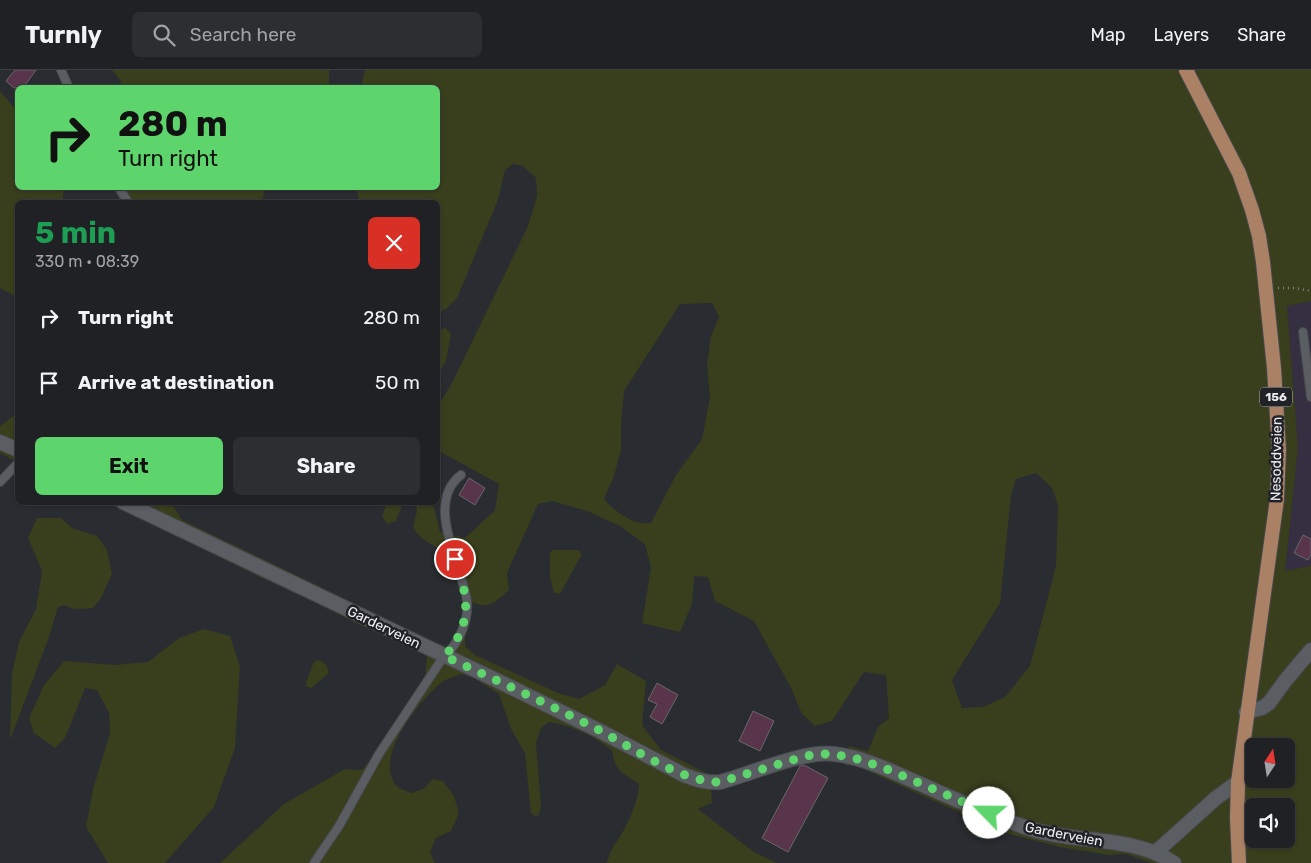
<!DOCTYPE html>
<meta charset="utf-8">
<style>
body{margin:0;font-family:Rubik,sans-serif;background:#2c2e31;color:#f1f3f6;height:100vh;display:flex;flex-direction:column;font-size:19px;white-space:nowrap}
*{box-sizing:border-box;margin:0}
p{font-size:16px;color:#a1a3a6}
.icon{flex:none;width:28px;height:28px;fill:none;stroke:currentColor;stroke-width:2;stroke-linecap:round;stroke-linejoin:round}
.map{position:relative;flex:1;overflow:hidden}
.side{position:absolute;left:15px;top:130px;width:425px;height:305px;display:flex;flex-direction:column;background:#1f2124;border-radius:8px;box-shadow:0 1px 4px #0004,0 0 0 1px #3c3e41}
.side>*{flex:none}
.guide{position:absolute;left:15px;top:15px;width:425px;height:105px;border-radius:8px;box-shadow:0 1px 4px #0004,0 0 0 1px #3c3e41;background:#5ed56c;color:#111;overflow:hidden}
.needle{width:32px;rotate:12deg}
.tools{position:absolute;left:1245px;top:668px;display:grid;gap:10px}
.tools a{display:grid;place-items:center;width:50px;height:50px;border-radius:8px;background:#1f2124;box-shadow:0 1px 4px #0004,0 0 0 1px #3c3e41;font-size:25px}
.pin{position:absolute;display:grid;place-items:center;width:42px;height:42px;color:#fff;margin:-21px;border:2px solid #fff;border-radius:50%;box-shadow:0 1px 5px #0007}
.me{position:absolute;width:55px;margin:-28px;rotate:293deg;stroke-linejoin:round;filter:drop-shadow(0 0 4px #0008)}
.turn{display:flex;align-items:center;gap:18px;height:105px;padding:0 20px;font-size:22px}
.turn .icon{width:65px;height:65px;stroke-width:2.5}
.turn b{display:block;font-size:35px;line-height:42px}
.round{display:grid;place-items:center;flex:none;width:52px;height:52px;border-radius:8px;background:#2c2e31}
.headline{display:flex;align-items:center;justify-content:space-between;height:85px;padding:0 20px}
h1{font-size:30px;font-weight:700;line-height:38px;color:#1e9e55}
.button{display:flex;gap:10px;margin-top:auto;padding:10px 20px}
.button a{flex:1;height:58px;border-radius:8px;background:#5ed56c;color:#111;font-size:20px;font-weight:700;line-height:58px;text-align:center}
.button a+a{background:#2c2e31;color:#f1f3f6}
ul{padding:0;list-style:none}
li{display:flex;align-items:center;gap:15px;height:65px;padding:0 20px}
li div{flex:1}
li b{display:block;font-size:19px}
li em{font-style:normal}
header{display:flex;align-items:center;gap:30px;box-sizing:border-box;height:70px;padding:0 25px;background:#1f2124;border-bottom:1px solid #3c3e41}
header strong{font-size:24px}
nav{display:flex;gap:28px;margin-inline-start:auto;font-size:18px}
.search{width:350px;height:45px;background:#2c2e31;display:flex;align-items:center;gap:12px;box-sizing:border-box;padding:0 18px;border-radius:8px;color:#a1a3a6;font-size:19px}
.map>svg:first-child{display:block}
.industrial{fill:#353041}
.green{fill:#393e1d;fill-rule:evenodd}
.building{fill:#58354a;stroke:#6b6669}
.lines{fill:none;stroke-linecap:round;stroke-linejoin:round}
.service-casing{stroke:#46494c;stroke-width:10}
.minor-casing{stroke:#46494c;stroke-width:16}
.tertiary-casing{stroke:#46494c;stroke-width:16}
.primary-casing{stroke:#46494c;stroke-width:16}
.path{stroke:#7e8184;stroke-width:2.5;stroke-dasharray:1 4;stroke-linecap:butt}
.service{stroke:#5a5e63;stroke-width:8}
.minor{stroke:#5a5e63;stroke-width:14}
.tertiary{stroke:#5a5e63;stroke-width:14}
.primary{stroke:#aa8164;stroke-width:14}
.route{stroke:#5ed56c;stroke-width:9;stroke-dasharray:0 16.2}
.labels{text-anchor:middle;stroke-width:5;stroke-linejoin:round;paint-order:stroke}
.shield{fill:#202227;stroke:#afb1b4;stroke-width:1}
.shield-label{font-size:12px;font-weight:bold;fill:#eceef1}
.street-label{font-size:14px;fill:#eceef1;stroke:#202227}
</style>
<header>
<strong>Turnly</strong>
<div class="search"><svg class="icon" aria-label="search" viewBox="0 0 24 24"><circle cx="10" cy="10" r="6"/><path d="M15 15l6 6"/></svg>Search here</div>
<nav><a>Map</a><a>Layers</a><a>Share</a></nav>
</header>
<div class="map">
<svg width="1311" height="793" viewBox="0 0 1311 793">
<rect width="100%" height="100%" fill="#292c30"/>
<!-- industrial -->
<path class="industrial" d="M 1311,231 L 1311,496 L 1285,501 L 1298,378 L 1287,236 Z"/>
<!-- green -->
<path class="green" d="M 112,0 L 329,0 L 329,17 L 119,17 L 121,11 Z
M 365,0 L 1311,0 L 1311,231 L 1287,236 L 1298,378 L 1285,501 L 1311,496 L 1311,793 L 1152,793 L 1126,784 L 1109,785 L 1059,777 L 1005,763 L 857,696 L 845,695 L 849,676 L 868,681 L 878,657 L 889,648 L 886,605 L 864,602 L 832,651 L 815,656 L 802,644 L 791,618 L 754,551 L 715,531 L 708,507 L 694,506 L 692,534 L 680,562 L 642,553 L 651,498 L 645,474 L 620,456 L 587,441 L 552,431 L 538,434 L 507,503 L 509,520 C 490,537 487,540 463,528 C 460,517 457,500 451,490 C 441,474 424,477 413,457 L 417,441 L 416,433 L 433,433 L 440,462 L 465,468 L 495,440 L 499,414 L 439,381 L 438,382 L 438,329 L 442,330 L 453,311 L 528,156 L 537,126 L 536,108 L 523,96 L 513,94 L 505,100 L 498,130 L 457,228 L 446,239 L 438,242 L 438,132 L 359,132 L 357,118 L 438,118 L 438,18 L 361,17 ZM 712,233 L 719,247 L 711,266 L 707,294 L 710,327 L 702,369 L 676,405 L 651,453 C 634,456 614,441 604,429 L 614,406 L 621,380 L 621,353 L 624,321 L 680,234 ZM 1036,403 L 1052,418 L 1058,435 L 1056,496 L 1030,596 L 1005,627 L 983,637 L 962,638 L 952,610 L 1000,533 L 1011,426 L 1016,409 ZM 1254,676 L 1286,676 L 1286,709 L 1254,709 ZM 1254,736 L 1286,736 L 1286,769 L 1254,769 Z
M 0,21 L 17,41 L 18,118 L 64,118 L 62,132 L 18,132 L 18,198 L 15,204 L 17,206 L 17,227 L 0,218 Z
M 121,118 L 265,118 L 262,132 L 117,132 Z
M 445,258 L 451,264 L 446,290 L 438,307 L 438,260 Z
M 17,345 L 17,392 L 0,383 L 0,356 L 12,347 Z
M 108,433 L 171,433 L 182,450 L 434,572 L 447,577 L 455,565 L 465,565 L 465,576 L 475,585 L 558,623 L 579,629 L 605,615 L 617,594 L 646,611 L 642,655 L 661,680 L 710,705 L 712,733 L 698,739 L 754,782 L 777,793 L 607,793 C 611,778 613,778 621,765 C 630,749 638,732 639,714 C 622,702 615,702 612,680 C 593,666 573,656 549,652 L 541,658 L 536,673 L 541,735 L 539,745 L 535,746 L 531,743 L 525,683 L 511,659 L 499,624 L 474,608 L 461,604 C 454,607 445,609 440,614 C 419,631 372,689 397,716 C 400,719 407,721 411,723 L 425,718 L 432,709 L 443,711 L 454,726 L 459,743 L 451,761 L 436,768 L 430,782 L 435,793 L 220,793 L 284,734 L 345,699 L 362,700 L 374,685 L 425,606 L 427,586 L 410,576 L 356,553 L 311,530 L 260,507 Z
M 387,433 L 401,433 L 401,438 L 396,451 L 387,454 L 382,446 Z
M 37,448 L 61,448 L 72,458 L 97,466 L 107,480 L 112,504 L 101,528 L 93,538 L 74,539 L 64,535 L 58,537 L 48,570 L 10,670 L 12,603 L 19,572 L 36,539 L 42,501 L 28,468 Z
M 552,480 L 578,480 L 582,484 L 560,524 L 554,523 L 550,507 L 550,483 Z
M 204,559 L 230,566 L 240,597 L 235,678 L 214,737 L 165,793 L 108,793 L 86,757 L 93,719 L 110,663 L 109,643 L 97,620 L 85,618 L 65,668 L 55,678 L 34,663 L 29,648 L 44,615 L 64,591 L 115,595 L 148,592 L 179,568 Z
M 318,590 C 325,592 328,596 329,603 L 311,618 L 306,616 C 306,609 311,602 313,593 Z"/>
<!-- building -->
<path class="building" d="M 15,0 L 36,0 L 23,18 L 14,18 L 6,11 Z
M 469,408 L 485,418 L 475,435 L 459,425 Z
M 1303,465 L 1311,469 L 1311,484 L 1308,490 L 1294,483 Z
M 657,613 L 678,625 L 662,654 L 650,647 L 657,634 L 648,630 Z
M 753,641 L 774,651 L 760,681 L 739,671 Z
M 804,695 L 828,708 L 788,782 L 762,768 L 800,696 Z"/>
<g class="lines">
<defs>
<path id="service" d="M 61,0 L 69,18
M 119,118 L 128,132
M 1303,262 L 1311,327
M 0,412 L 18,393
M 314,793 L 339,756 L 379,684 L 444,586 C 459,574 469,550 467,531 C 462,496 424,433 461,405"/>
<path id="minor" d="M 1246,642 L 1262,638 L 1269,633 L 1285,611 L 1311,580"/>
<path id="tertiary" d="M 0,372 L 18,380
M 123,432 L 496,610 L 600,661 L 684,705 C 697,710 707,713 720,712 C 751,704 804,680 834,684 C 860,687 885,698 909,709 C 949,726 989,746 1031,759 C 1077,774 1133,765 1174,793
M 1156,782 L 1216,728 L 1238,712"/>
<path id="primary" d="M 1186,0 L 1239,103 L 1252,140 L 1259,166 L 1263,192 L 1274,298 L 1279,380 L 1277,429 L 1238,712 L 1237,748 L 1239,793"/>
</defs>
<!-- service casing -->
<use href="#service" class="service-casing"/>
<!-- minor casing -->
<use href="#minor" class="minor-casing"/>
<!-- tertiary casing -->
<use href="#tertiary" class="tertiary-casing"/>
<!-- primary casing -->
<use href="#primary" class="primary-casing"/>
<!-- path -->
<path class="path" d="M 1278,218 L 1295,218 L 1311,221"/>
<!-- service -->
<use href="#service" class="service"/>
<!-- minor -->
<use href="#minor" class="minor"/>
<!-- tertiary -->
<use href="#tertiary" class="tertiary"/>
<!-- primary -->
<use href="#primary" class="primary"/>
</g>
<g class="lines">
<!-- route -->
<path class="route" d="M 455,489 C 463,514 471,535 461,560 C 457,570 453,578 444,586 C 496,610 548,634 599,660 C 633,678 683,713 720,712 L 799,688 L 815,684 L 832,684 L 854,688 L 882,697 L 989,743"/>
</g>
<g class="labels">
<!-- shield labels -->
<rect class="shield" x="1260" y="317.5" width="32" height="19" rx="4"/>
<g class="shield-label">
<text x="1276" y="331">156</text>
</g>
<!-- street labels -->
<g class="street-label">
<text transform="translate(1276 389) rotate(-89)" y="5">Nesoddveien</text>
<text transform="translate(384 557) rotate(26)" y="5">Garderveien</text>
<text transform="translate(1064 764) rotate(11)" y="5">Garderveien</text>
</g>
</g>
</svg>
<div class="tools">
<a><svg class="needle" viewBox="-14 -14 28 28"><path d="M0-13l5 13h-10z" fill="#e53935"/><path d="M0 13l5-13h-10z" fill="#a1a3a6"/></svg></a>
<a><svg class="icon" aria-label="sound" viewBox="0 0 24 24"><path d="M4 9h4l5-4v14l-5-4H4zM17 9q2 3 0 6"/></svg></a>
</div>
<div class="pin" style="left:455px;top:489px;background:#d93025"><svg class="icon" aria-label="arrive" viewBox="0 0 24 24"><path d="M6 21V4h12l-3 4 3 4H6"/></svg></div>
<svg class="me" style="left:989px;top:743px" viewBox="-20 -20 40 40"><circle r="19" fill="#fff"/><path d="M0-13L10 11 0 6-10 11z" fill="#5ed56c"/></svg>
<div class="guide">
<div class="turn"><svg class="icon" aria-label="right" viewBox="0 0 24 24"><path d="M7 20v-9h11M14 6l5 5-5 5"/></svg><div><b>280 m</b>Turn right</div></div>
</div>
<section class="side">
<div class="headline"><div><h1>5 min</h1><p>330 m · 08:39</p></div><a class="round" style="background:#d93025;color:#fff"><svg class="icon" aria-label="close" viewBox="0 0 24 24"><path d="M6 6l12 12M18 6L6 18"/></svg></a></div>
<ul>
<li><svg class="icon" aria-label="right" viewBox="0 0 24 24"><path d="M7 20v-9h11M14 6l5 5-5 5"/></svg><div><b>Turn right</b></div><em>280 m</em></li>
<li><svg class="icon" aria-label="arrive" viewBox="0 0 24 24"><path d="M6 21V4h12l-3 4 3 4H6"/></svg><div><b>Arrive at destination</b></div><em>50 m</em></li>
</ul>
<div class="button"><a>Exit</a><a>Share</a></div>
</section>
</div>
